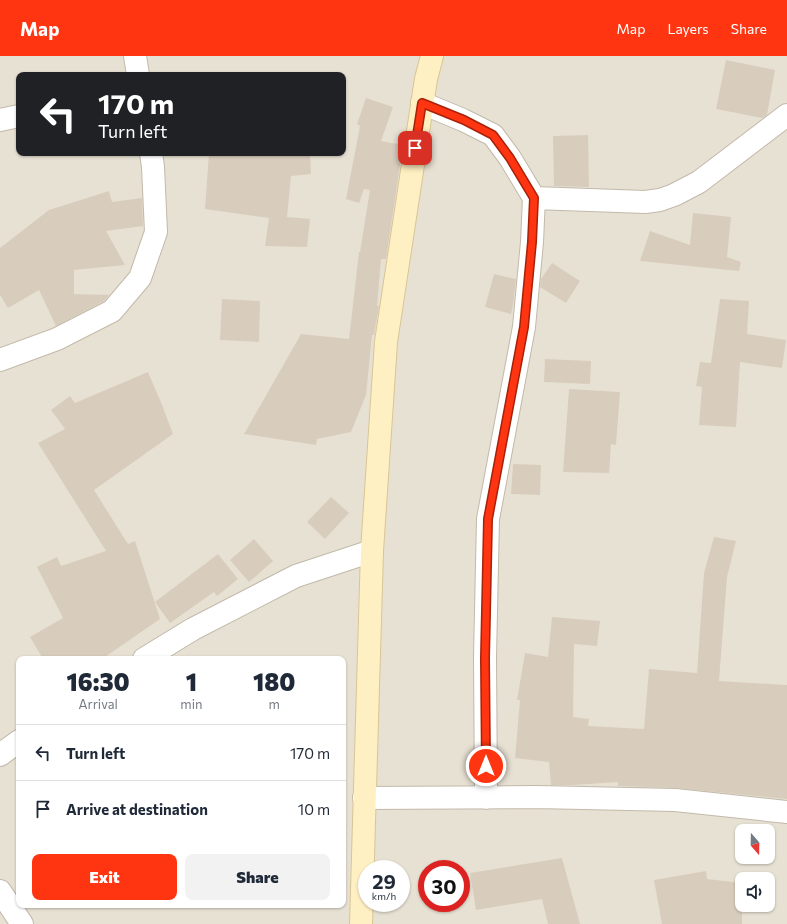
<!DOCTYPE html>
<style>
body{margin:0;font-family:Commissioner,sans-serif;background:#f2f2f3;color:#1f2937;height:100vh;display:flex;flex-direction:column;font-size:15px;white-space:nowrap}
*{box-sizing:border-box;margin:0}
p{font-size:13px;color:#747a83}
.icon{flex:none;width:22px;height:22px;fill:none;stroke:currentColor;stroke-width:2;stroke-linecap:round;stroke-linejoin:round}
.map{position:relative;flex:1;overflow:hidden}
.details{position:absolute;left:16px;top:600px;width:330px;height:252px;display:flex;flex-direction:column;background:#fff;border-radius:8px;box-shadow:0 1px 3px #0004}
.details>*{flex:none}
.guide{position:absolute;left:16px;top:16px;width:330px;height:84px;border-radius:8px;box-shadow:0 1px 3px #0004;background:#202124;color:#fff;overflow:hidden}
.needle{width:26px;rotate:160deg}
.buttons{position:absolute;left:735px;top:768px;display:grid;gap:8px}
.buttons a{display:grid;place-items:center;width:40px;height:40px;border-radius:8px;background:#fff;box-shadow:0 1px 3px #0004;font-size:20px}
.speed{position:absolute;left:358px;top:804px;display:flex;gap:8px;font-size:20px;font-weight:700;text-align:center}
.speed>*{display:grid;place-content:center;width:52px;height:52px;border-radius:50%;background:#fff;box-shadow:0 1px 3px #0004;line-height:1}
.speed small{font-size:10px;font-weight:400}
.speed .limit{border:6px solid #d22;background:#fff;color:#111}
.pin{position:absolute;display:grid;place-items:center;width:34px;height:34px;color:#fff;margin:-17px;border-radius:8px;box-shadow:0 2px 6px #0006}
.me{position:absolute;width:44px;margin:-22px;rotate:0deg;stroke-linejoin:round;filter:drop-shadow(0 0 3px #0008)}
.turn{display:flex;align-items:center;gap:14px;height:84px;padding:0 16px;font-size:18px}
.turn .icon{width:52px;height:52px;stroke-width:2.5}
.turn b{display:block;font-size:28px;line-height:34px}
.eta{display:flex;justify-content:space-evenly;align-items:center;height:68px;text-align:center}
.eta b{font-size:24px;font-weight:800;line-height:28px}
.cta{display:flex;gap:8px;margin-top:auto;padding:8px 16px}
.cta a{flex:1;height:46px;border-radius:8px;background:#ff3410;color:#fff;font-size:16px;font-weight:800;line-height:46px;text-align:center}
.cta a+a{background:#f2f2f3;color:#1f2937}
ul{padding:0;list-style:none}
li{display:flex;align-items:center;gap:12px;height:56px;padding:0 16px;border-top:1px solid #e0e1e3}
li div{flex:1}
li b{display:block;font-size:15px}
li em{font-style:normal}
header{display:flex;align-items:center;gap:24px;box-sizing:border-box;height:56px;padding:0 20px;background:#ff3410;color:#fff}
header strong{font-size:19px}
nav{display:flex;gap:22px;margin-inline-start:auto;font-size:14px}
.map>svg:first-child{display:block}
.residential{fill:#e7e1d3;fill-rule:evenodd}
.building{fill:#d8cdbd}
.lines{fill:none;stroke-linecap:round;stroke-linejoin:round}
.street-casing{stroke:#c2b9aa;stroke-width:24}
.secondary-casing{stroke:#d8c595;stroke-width:24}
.street{stroke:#fff;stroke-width:22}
.secondary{stroke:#fff0c3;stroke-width:22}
.route-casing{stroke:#a6220a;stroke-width:10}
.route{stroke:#ff3410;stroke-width:7}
</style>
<header>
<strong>Map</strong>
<nav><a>Map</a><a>Layers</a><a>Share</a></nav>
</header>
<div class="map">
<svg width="787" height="868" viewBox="0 0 787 868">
<rect width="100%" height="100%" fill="#f3efe5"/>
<!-- residential -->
<path class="residential" d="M 0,0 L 787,0 L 787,868 L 0,868 ZM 19,19 L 343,19 L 343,97 L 19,97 ZM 19,603 L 343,603 L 343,849 L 19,849 ZM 742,775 L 768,775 L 768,801 L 742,801 ZM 367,813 L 401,813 L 401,847 L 367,847 ZM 427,813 L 461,813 L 461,847 L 427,847 ZM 742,823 L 768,823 L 768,849 L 742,849 Z"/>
<!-- building -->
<path class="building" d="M 726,4 L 775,14 L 767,59 L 762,62 L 716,53 Z
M 366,42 L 393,51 L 381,85 L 403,89 L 386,203 L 381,203 L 377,250 L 379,250 L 374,279 L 372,279 L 366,339 L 351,376 L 317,383 L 316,389 L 244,378 L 301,278 L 349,283 L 359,196 L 360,196 L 370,134 L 364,133 L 359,147 L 346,143 L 360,70 L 357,68 Z
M 588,79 L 589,131 L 554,130 L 553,80 Z
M 209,97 L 310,97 L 311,118 L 291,120 L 287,161 L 310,163 L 307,191 L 265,190 L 269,162 L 205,153 Z
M 109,135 L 112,146 L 142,142 L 143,170 L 106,175 L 125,209 L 74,214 L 74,238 L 109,239 L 104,245 L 56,270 L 39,234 L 8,252 L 0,239 L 0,192 L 49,154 Z
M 693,157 L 731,161 L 727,201 L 741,206 L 739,215 L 640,205 L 650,175 L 690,189 Z
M 552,207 L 580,225 L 566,247 L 540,231 L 541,223 Z
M 494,218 L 516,223 L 513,249 L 511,258 L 485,251 Z
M 222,243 L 260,245 L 259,286 L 220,284 Z
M 720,243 L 749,245 L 747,278 L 786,284 L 782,312 L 740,306 L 736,371 L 699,369 L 702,331 L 696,330 L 700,306 L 711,307 Z
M 545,303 L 591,305 L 590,328 L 544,326 Z
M 148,316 L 162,349 L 173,378 L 94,434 L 128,488 L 135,485 L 160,563 L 102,603 L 43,603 L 30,581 L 63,562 L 37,511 L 57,501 L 61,510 L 106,495 L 38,387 L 65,373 L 51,354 L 70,340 L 75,347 Z
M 569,333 L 620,336 L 616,389 L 611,388 L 609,417 L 563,416 Z
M 513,408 L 541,409 L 540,439 L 511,438 Z
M 331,441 L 349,457 L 325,483 L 307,466 Z
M 714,481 L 736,485 L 727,521 L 719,625 L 787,629 L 787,743 L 676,732 L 618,730 L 618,726 L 573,729 L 551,729 L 549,706 L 515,702 L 520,644 L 517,644 L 525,597 L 548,601 L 552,561 L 600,565 L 597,590 L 574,588 L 573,661 L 589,663 L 588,670 L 644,673 L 649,613 L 697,617 L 704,517 Z
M 254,483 L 273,505 L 249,526 L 230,504 Z
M 218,498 L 238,523 L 217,540 L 214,536 L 170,567 L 155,546 Z
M 562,802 L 580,868 L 548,868 L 542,843 L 476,854 L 470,817 Z
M 706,815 L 707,823 L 742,827 L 742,868 L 662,868 L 654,824 Z"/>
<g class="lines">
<defs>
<path id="street" d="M 135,0 L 138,19
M 422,47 L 463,64 L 493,79 L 510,102 L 534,142 L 532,186 L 524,271 L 488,463 L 485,601 L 486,742
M 0,64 L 19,60
M 534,142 L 645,146 L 660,144 L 674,139 L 699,126 L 787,59
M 0,304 L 57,283 L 112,255 L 140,222 L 156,176 L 153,111 L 151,97
M 144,603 L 193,573 L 296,520 L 372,495
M 0,699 L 19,685
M 364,742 L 537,741 L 675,744 L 787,756
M 0,835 L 22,868"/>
<path id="secondary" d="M 361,868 L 372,495 L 386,286 L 426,23 L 432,0"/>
</defs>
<!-- street casing -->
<use href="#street" class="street-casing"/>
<!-- secondary casing -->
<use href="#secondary" class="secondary-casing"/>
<!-- street -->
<use href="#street" class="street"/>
<!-- secondary -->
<use href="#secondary" class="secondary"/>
</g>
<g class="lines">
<defs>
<path id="route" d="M 415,92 L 422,47 L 464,64 L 493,79 L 510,102 L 534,142 L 532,186 L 524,271 L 488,463 L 485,602 L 486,710"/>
</defs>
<!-- route casing -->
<use href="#route" class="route-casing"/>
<!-- route -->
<use href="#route" class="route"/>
</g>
</svg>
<div class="buttons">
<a><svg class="needle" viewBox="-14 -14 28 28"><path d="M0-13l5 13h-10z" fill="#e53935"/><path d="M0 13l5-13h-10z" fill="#747a83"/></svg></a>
<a><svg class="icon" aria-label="sound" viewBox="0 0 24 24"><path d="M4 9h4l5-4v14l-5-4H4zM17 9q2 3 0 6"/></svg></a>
</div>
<div class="speed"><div>29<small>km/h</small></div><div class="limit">30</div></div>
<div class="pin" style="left:415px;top:92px;background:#d93025"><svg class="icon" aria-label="arrive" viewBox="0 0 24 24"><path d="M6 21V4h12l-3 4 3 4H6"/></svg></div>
<svg class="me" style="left:486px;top:710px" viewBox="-20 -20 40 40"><circle r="17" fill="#ff3410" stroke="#fff" stroke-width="3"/><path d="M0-11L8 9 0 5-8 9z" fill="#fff"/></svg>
<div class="guide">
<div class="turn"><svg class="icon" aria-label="left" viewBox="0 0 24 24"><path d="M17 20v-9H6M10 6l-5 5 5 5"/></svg><div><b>170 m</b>Turn left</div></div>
</div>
<section class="details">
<div class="eta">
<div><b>16:30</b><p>Arrival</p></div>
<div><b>1</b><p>min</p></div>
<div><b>180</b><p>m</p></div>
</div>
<ul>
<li><svg class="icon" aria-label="left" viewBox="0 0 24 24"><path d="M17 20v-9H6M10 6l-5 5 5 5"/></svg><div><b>Turn left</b></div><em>170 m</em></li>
<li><svg class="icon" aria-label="arrive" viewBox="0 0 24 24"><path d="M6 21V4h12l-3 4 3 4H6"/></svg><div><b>Arrive at destination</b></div><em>10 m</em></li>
</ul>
<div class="cta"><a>Exit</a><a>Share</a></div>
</section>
</div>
